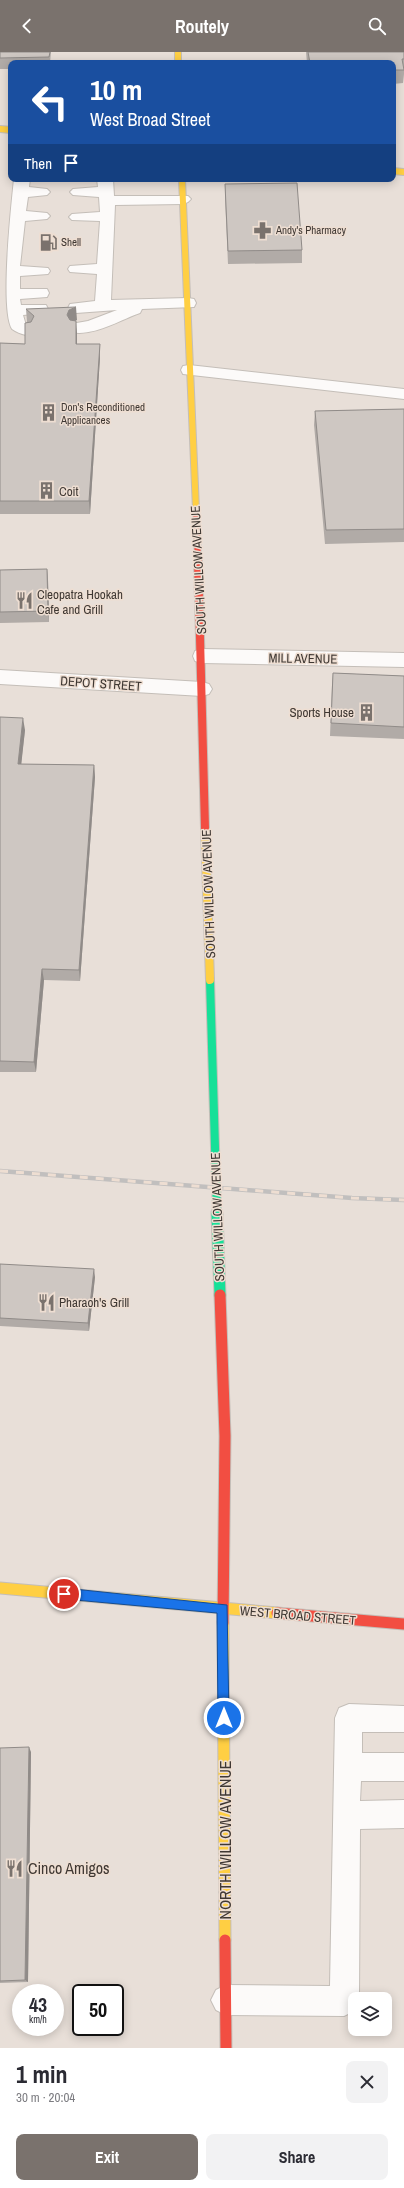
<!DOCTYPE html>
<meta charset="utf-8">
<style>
body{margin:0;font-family:"Archivo Narrow",sans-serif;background:#f2f2f3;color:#2b2b33;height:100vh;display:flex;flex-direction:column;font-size:15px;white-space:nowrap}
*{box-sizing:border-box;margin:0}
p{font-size:13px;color:#7c7c81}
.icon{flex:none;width:22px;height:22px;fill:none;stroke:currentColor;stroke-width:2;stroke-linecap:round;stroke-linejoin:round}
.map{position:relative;height:1996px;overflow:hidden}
.drawer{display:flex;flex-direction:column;background:#fff;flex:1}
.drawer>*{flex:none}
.banner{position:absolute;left:8px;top:8px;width:388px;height:122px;border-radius:8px;box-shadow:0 2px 10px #0003;background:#1a4fa0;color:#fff;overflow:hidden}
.fabs{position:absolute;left:348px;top:1940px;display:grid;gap:8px}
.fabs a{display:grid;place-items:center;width:44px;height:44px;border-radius:8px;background:#fff;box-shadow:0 2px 10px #0003;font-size:20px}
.speed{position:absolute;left:12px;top:1932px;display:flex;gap:8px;font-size:20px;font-weight:700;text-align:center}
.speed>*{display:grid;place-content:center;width:52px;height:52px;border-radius:50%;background:#fff;box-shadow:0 2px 10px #0003;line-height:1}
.speed small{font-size:10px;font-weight:400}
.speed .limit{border:2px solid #111;border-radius:6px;background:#fff;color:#111}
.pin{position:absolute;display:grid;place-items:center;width:34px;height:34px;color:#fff;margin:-17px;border:2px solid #fff;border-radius:50%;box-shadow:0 1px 4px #0007}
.me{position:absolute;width:44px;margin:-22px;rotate:0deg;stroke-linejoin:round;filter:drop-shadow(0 0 3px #0008)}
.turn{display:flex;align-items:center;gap:14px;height:84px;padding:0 16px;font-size:18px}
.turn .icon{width:52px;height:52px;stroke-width:2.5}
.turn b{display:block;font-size:28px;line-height:34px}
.then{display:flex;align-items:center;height:38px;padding:0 16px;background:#0003;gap:8px;font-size:15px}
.round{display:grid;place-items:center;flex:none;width:42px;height:42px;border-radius:8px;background:#f2f2f3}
.overview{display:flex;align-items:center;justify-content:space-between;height:68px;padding:0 16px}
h1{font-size:24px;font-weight:800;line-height:30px}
.primary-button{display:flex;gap:8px;margin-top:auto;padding:8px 16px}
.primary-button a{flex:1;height:46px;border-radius:8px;background:#7a726d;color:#fff;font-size:16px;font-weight:800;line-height:46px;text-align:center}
.primary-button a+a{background:#f2f2f3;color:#2b2b33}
header{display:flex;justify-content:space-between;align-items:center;height:52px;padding:0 16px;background:#7a726d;color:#fff;font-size:18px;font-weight:800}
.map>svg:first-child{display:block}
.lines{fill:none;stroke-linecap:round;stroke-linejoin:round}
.lane-casing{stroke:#c4beb8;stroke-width:2}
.street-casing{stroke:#c4beb8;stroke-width:2}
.fast-far1-casing{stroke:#c4beb8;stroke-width:10}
.fast-casing{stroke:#c4beb8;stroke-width:13}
.slow-far2-casing{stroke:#c4beb8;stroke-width:8}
.slow-far1-casing{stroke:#c4beb8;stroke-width:10}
.slow-casing{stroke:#c4beb8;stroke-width:13}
.jam-far2-casing{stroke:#c4beb8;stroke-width:8}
.jam-far1-casing{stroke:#c4beb8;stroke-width:10}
.jam-casing{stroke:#c4beb8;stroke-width:13}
.lane{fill:#fcfaf9;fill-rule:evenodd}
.street{fill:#fcfaf9;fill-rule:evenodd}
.fast-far1{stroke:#16e098;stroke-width:8}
.fast{stroke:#16e098;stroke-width:11}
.slow-far2{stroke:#ffcf43;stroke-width:6}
.slow-far1{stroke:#ffcf43;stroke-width:8}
.slow{stroke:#ffcf43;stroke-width:11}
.jam-far2{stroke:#f24e42;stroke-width:6}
.jam-far1{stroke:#f24e42;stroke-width:8}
.jam{stroke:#f24e42;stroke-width:11}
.rail-casing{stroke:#c1bfbe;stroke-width:4.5}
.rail{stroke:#eeded2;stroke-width:3;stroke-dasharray:8;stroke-linecap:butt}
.wall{fill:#b1aba7}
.shaded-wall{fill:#908b88}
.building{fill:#cec7c2;stroke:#908b88}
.route{fill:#1a73e8;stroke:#114b97}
.labels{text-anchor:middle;stroke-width:3;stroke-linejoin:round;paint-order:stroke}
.far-poi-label{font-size:11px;fill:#3f3833;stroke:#eeded2;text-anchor:start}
.poi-label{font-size:13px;fill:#3f3833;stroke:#eeded2;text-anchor:start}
.street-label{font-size:13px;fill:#3f3833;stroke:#eeded2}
.near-street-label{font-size:16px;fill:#3f3833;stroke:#eeded2}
.near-poi-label{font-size:16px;fill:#3f3833;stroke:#eeded2;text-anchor:start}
</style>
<header><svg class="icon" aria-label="back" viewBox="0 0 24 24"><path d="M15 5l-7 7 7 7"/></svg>Routely<svg class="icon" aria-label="search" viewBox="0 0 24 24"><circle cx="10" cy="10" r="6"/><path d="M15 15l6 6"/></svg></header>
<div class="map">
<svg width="404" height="1996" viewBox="0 0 404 1996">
<rect width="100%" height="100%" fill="#e8dfd8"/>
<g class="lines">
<defs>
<path id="lane" d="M 14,127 L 30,127 L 29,135 L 47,137 L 50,140 L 47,143 L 28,145 L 26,159 L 47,161 L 50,164 L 47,167 L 25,169 L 20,214 L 48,216 L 50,219 L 48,222 L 20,224 L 20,237 L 47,237 L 49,241 L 47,245 L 20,247 L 21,253 L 46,253 L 48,257 L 46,261 L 23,263 L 25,270 L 34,278 L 32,282 L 26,283 C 21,282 16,280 12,277 C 0,258 11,155 14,127 Z
M 97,127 L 113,127 L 114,144 L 188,144 L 191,147 L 188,150 L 183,152 L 115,153 L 111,248 L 188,246 L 194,247 L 196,251 L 194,255 L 142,257 L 140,261 C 120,268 93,285 71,280 L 69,276 L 71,272 L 88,269 L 117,258 L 76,261 L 70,260 L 68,256 L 70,252 L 95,249 L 97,222 L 70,220 L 68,217 L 70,214 L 97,212 L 100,169 L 72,168 L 69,165 L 72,162 L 100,160 L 99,145 L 73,143 L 70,140 L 73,137 L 98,135 Z
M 189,313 L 404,337 L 404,347 L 183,322 L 181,318 L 183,314 Z
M 349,1652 L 404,1654 L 404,1680 L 362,1680 L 362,1701 L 404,1701 L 404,1729 L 361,1729 L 360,1749 L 404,1748 L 404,1776 L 360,1777 L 359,1947 L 355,1947 L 354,1959 L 344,1964 L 226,1963 L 216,1958 L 211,1948 L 216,1938 L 226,1933 L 330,1934 L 335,1666 L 339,1656 Z"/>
<path id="street" d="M 202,597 L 404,601 L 404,615 L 202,611 L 195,609 L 193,604 L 195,599 Z
M 0,618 L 202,630 L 209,632 L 212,637 L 209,642 L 202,644 L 0,632 Z"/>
<path id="fast-far1" d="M 210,928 L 217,1162"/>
<path id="fast" d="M 217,1161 L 220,1243"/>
<path id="slow-far2" d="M 178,0 L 178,11
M 0,77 L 11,78
M 393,119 L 404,120
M 182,127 L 196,458"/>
<path id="slow-far1" d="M 205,776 L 210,928"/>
<path id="slow" d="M 0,1536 L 277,1561
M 223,1571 L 225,1888"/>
<path id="jam-far2" d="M 196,458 L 198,510"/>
<path id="jam-far1" d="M 198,509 L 205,776"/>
<path id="jam" d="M 220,1243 L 225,1384 L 223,1571
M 277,1561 L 404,1572
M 225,1888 L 226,1996"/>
</defs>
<!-- lane casing -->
<use href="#lane" class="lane-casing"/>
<!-- street casing -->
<use href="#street" class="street-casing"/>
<!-- fast-far1 casing -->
<use href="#fast-far1" class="fast-far1-casing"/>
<!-- fast casing -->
<use href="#fast" class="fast-casing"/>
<!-- slow-far2 casing -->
<use href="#slow-far2" class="slow-far2-casing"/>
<!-- slow-far1 casing -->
<use href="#slow-far1" class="slow-far1-casing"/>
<!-- slow casing -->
<use href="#slow" class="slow-casing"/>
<!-- jam-far2 casing -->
<use href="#jam-far2" class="jam-far2-casing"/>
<!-- jam-far1 casing -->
<use href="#jam-far1" class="jam-far1-casing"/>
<!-- jam casing -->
<use href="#jam" class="jam-casing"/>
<!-- lane -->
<use href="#lane" class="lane"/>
<!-- street -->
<use href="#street" class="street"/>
<!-- fast-far1 -->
<use href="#fast-far1" class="fast-far1"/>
<!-- fast -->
<use href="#fast" class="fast"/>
<!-- slow-far2 -->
<use href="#slow-far2" class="slow-far2"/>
<!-- slow-far1 -->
<use href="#slow-far1" class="slow-far1"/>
<!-- slow -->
<use href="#slow" class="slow"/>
<!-- jam-far2 -->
<use href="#jam-far2" class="jam-far2"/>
<!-- jam-far1 -->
<use href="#jam-far1" class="jam-far1"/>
<!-- jam -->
<use href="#jam" class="jam"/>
<defs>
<path id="rail" d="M 0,1119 L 352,1146 L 404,1148"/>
</defs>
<!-- rail casing -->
<use href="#rail" class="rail-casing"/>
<!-- rail -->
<use href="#rail" class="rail"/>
</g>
<!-- wall -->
<path class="wall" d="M 0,0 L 51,0 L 50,11 L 11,11 L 11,17 L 0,17 Z
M 306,0 L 404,0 L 404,22 L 403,31 L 393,32 L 393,11 L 307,11 Z
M 225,132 L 302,198 L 302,211 L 228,212 L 225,145 Z
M 26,257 L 77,268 L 75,269 L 77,282 L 77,292 L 100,292 L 100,305 L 90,462 L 0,462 L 0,291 L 25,292 L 28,271 L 27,270 Z
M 404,357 L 404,490 L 325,492 L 314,373 L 315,359 Z
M 47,517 L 48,528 L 49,570 L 0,571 L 0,518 Z
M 333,621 L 404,624 L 404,687 L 330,684 L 332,633 Z
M 0,665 L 25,678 L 21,712 L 94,713 L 95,725 L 80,929 L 44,928 L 36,1020 L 0,1020 Z
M 0,1212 L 95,1225 L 89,1279 L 0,1274 Z
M 0,1696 L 31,1700 L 28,1930 L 0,1931 Z"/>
<!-- shaded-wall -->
<path class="shaded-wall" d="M 76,255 L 77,268 L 70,271 L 67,263 L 69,258 Z
M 76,269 L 77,282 L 77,305 L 76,292 Z
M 100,292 L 100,305 L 90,462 L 89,449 Z
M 47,517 L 48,528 L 49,570 L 48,559 Z
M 23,666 L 25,678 L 20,724 L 18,712 Z
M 94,713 L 95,725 L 80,929 L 79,918 Z
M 42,917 L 44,928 L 36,1020 L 34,1010 Z
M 94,1217 L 95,1225 L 89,1279 L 88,1271 Z
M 29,1695 L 31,1700 L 28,1930 L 25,1928 Z"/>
<!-- building -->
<path class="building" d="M 0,0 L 50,0 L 49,5 L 0,6 Z
M 308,0 L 404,0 L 404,7 L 402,7 L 404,18 L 393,18 L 393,11 L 310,11 Z
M 297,131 L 302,198 L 228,199 L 225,132 Z
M 76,255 L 69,258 L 67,263 L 70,268 L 76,269 L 76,292 L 100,292 L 89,449 L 0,449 L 0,291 L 25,292 L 25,271 L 31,270 L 34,264 L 26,257 Z
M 404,357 L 404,477 L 326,478 L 315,359 Z
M 47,517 L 48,559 L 0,560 L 0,518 Z
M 333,621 L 404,624 L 404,675 L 331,671 Z
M 0,665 L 23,666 L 18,712 L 94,713 L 79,918 L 42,917 L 34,1010 L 0,1009 Z
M 0,1212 L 94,1217 L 88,1271 L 0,1266 Z
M 29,1695 L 25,1928 L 0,1929 L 0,1696 Z"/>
<!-- route -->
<path class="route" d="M 64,1536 L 227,1553 L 229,1666 L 228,1670 L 224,1672 L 220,1670 L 218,1666 L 217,1561 L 64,1547 L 60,1546 L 58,1542 L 60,1538 Z"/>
<!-- icons -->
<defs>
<symbol id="pharmacy-bare" viewBox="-9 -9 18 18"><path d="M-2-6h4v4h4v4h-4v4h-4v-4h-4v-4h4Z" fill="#7a726d" stroke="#eeded2" stroke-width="2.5" paint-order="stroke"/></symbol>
<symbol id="fuel-bare" viewBox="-9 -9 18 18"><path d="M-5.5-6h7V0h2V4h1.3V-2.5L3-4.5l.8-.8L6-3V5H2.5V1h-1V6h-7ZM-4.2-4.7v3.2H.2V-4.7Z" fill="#7a726d" stroke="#eeded2" stroke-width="2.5" paint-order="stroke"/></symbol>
<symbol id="building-bare" viewBox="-9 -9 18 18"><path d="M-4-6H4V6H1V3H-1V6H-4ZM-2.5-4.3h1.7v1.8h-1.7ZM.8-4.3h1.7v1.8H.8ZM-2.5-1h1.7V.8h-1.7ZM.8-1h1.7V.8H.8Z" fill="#7a726d" stroke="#eeded2" stroke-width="2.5" paint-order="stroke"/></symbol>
<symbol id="restaurant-bare" viewBox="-9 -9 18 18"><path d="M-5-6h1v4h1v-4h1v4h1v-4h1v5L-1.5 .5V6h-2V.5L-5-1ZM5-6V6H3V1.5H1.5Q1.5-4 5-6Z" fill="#7a726d" stroke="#eeded2" stroke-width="2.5" paint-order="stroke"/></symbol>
</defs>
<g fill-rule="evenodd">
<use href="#pharmacy-bare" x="250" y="166" width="25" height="25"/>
<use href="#fuel-bare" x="36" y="178" width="25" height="25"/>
<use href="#building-bare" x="36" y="348" width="25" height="25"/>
<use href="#building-bare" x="34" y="426" width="25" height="25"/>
<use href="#restaurant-bare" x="12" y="536" width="25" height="25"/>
<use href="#building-bare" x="354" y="648" width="25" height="25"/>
<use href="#restaurant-bare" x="34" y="1238" width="25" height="25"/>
<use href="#restaurant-bare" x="2" y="1804" width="25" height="25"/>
</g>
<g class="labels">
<!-- far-poi labels -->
<g class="far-poi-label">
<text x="276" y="182">Andy's Pharmacy</text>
<text x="61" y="194">Shell</text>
<text x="61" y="359">Don's Reconditioned<tspan x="61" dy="13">Applicances</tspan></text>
</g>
<!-- poi labels -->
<g class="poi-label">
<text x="59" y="444">Coit</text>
<text x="37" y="547">Cleopatra Hookah<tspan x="37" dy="15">Cafe and Grill</tspan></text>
<text x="354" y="665" text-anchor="end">Sports House</text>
<text x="59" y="1255">Pharaoh's Grill</text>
</g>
<!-- street labels -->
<g class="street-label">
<text transform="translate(198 518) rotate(-93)" y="5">SOUTH WILLOW AVENUE</text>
<text transform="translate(303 606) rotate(1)" y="5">MILL AVENUE</text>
<text transform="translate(101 631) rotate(4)" y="5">DEPOT STREET</text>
<text transform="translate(208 842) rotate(-92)" y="5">SOUTH WILLOW AVENUE</text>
<text transform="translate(217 1165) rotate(-92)" y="5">SOUTH WILLOW AVENUE</text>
<text transform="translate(298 1563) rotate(5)" y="5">WEST BROAD STREET</text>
</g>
<!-- near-street labels -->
<g class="near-street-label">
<text transform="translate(225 1788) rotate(-90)" y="6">NORTH WILLOW AVENUE</text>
</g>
<!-- near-poi labels -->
<g class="near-poi-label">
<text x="28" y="1822">Cinco Amigos</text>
</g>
</g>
</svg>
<div class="fabs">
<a><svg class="icon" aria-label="layers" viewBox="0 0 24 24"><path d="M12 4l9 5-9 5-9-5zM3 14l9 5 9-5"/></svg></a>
</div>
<div class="speed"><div>43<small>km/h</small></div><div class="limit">50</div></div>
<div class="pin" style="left:64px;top:1542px;background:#d93025"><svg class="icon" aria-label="arrive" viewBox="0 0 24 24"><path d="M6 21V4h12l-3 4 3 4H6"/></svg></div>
<svg class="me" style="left:224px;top:1666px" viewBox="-20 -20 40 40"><circle r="17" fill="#1a73e8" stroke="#fff" stroke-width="3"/><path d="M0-11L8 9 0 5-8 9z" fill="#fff"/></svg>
<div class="banner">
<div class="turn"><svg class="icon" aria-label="left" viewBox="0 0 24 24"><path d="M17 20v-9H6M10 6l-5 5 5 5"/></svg><div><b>10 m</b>West Broad Street</div></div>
<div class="then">Then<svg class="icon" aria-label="arrive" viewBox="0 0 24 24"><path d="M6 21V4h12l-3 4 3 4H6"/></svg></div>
</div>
</div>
<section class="drawer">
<div class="overview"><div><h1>1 min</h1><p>30 m · 20:04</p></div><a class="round"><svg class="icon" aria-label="close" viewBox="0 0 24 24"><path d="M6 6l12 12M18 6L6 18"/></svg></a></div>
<div class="primary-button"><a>Exit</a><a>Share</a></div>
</section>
